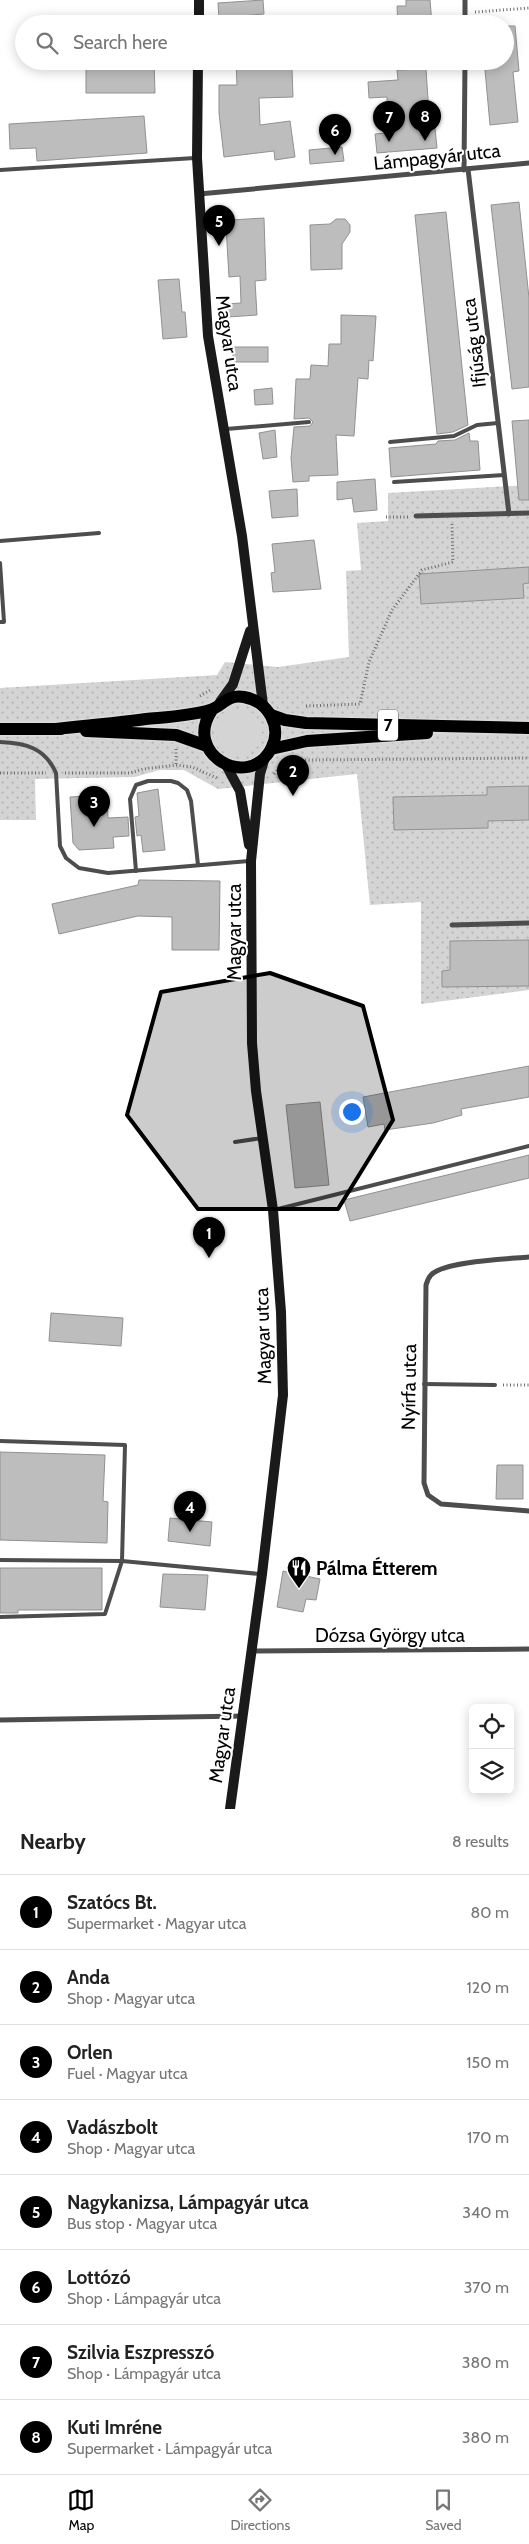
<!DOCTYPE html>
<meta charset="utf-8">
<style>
:root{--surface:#fff;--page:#f2f2f2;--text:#222;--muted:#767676;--line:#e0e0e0;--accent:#000}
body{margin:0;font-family:Cabin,sans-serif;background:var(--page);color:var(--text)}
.controls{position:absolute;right:15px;bottom:15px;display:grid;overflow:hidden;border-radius:8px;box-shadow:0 2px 12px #0003}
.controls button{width:45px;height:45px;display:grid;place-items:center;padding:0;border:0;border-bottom:1px solid var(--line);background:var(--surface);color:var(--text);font:25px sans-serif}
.you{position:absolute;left:351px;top:1111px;width:18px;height:18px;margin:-12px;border:4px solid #fff;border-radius:50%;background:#1a73e8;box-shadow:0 0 0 8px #1a73e833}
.badge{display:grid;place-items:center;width:32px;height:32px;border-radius:50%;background:var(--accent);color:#fff;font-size:16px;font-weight:700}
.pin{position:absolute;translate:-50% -41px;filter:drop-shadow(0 1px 2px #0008)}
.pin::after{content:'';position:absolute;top:26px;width:18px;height:15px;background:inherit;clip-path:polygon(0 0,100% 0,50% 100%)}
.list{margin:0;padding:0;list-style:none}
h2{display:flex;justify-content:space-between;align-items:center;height:65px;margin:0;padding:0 20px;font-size:21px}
h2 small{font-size:16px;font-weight:400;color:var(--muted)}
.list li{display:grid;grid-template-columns:32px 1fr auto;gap:15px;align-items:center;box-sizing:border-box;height:75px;padding:0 20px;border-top:1px solid var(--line)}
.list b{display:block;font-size:19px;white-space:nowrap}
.list p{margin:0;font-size:16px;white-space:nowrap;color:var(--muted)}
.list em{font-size:16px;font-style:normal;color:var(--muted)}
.icon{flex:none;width:28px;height:28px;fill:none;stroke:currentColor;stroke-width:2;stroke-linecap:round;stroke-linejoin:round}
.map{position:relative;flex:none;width:529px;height:1809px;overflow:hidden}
.search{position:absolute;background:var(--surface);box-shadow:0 2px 12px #0003;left:15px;right:15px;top:15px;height:55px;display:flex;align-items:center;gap:12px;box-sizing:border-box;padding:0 18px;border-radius:28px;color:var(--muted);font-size:19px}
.sheet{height:665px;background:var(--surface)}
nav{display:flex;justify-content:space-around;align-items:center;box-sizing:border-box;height:70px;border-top:1px solid var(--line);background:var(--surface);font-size:14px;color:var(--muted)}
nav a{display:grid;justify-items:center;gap:2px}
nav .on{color:var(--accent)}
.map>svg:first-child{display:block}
</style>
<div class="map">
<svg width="529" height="1809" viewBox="0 0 529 1809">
<defs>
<pattern id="grass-dots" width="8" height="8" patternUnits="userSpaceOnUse" patternTransform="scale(1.25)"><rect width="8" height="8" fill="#d4d4d4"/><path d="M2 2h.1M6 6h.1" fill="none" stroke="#b4b4b4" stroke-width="1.8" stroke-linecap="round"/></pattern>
</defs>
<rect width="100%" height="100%" fill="#fff"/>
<polygon fill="url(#grass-dots)" points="529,485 529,990 421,1004 421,902 370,905 357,774 218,789 184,770 159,770 135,777 35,779 36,820 0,820 0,688 217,675 225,662 278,667 349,657 346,571 361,570 357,523 388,521 388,493"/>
<circle fill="#d4d4d4" cx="239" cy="732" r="23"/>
<g fill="#bdbdbd" stroke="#919191">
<polygon points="263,0 264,14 219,18 218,3"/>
<polygon points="406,0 430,0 432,24 398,24 397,6 406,6"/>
<polygon points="505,26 515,26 519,71 513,72 518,122 490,125 485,70 493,69 492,61 505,61"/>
<polygon points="86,61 154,61 155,93 86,93"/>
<polygon points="236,61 266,61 267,69 292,69 293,97 259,98 260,125 290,121 295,157 275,160 274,151 224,157 219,113 219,85 237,85"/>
<polygon points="426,69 430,129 435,128 437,148 377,153 375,134 395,132 393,104 387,104 387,97 369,98 368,82 398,80 397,70"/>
<polygon points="144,116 147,153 37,161 36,148 10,149 9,124"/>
<polygon points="342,147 344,161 310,164 309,150"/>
<polygon points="519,202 529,298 529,387 512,389 491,205"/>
<polygon points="446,212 468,425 453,432 437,434 415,215"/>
<polygon points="264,218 266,280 255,281 257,315 228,317 227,304 241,303 240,276 229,277 226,226 231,220"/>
<polygon points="336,219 345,219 350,225 350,232 342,244 342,269 311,270 310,225 330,224"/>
<polygon points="179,279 182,312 185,312 187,337 163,339 158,280"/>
<polygon points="341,315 376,316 373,361 369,360 368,379 358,378 354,436 336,435 338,475 309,476 309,481 293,482 291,458 294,427 310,426 313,422 309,418 294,419 296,379 310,379 311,365 328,366 329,344 341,344"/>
<rect x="233" y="347" width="35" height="15"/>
<polygon points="272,388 273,404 255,405 254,390"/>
<polygon points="529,420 529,500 519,500 512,421"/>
<polygon points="275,430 277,457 263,459 259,433"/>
<polygon points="469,433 470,441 478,441 480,470 391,477 389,448 436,444 438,441 455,440"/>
<polygon points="375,479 377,510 354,512 352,498 337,500 337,482"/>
<polygon points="297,489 298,516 272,518 269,491"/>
<polygon points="314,540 321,589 273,592 271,573 275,572 272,544"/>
<polygon points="529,567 529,583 523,584 524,598 421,604 419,574"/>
<polygon points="529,786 529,820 488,821 488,828 394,830 393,797 487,795 487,787"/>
<polygon points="158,789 165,850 143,852 141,835 137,836 135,817 139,816 137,793"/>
<polygon points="107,795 108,818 128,817 129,836 113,837 114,848 79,850 73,843 70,797"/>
<polygon points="139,880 220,881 219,950 172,950 172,917 138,916 59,934 52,904 138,885"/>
<polygon points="529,940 529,986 442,987 442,971 450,970 450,941"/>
<polygon points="529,1066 529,1097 461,1109 462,1115 433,1123 385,1130 384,1124 368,1127 363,1097"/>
<polygon points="320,1102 329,1185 295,1188 286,1105"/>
<polygon points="529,1155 529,1178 350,1221 344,1200"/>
<polygon points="51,1313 123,1318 121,1346 49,1341"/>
<polygon points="0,1452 105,1455 103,1501 108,1502 107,1543 0,1540"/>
<polygon points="497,1465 523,1465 523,1499 496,1499"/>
<polygon points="170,1518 212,1522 210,1546 168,1541"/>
<polygon points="0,1568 102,1568 102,1610 18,1610 18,1613 0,1613"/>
<polygon points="283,1571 320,1579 316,1600 306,1599 303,1612 277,1607"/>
<polygon points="163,1574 208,1575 205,1610 160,1607"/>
</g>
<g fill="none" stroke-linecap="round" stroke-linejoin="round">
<defs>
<g id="primary">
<polyline points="271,715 285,720 306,723 529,728"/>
<polyline points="0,729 61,729"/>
<path d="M 55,729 C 85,726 116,723 146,719 C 167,717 190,716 210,710 C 223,706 227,694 244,697 C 268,701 283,727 271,749 C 248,791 182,754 212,710"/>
<polyline points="86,731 176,735 207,746"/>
<polyline points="271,749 307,741 427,733"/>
</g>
</defs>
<use href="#primary" stroke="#dbdbdb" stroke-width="15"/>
<g stroke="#6f6f6f" stroke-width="3" stroke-dasharray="1 2.5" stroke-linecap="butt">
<polyline points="475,12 529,8"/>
<polyline points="386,517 408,517"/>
<polyline points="200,696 212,689"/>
<polyline points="306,706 360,704 369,662 392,610 422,570 453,562 452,524"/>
<polyline points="176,749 176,765"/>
<polyline points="0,773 46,773"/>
<polyline points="65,773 130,773 143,769 176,765 192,767 219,779"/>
<path d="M 274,774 C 283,764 293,761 307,760 L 529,758"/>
<polyline points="503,1385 529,1385"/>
</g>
<g stroke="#4d4d4d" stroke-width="4">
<polyline points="0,170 195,158"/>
<polyline points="226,429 309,422"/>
<polyline points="390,442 454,436 477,425 498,423"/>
<polyline points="394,482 504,475"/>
<polyline points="0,541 99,533"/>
<polyline points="0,563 4,622 0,622"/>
<path d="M 0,742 C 26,743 45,748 56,773 L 60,846 L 66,858 L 79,868 L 108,873 L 249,861"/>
<polyline points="136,871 130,799 136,785 148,781 171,781 178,783 187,790 191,801 198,865"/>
<polyline points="235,1142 262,1138"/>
<polyline points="274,1210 529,1146"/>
<polyline points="424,1384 495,1385"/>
<polyline points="0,1441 125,1445 122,1561 105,1614 0,1617"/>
<polyline points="0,1560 122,1561 260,1574"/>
</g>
<g stroke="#4d4d4d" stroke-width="5">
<polyline points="465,24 465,0"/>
<polyline points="468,169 509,514"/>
<polyline points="464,170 465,61"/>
<polyline points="199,194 529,163"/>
<polyline points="416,516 529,513"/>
<polyline points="452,925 529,923"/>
<path d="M 529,1257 C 509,1259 444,1261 431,1275 C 428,1278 427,1282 426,1285 L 424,1483 L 428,1495 L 441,1504 L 529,1511"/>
<polyline points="252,1651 529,1649"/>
<polyline points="0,1720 243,1716"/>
</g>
<g stroke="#1a1a1a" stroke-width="10">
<polyline points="199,24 199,0"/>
<polyline points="198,61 197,158 208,336 242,536 263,705"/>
<polyline points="220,702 233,684 250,631"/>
<polyline points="226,765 240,791 249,845"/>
<polyline points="230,1809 262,1574 283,1395 281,1312 273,1210 256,1091 252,1043 251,861 260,774 265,757"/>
</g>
<use href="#primary" stroke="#000" stroke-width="12"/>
</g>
<path fill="#000" fill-opacity="0.2" stroke="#000" stroke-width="4" stroke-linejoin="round" d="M 270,973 L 363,1006 L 393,1120 L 338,1209 L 198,1209 L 127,1115 L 161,992 Z"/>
<defs>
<symbol id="restaurant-pin" viewBox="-11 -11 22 30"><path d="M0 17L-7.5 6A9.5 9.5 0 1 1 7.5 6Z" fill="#000" stroke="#fff"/><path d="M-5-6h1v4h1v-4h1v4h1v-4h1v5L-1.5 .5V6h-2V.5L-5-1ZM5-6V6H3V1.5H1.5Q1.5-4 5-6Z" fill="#fff"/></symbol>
</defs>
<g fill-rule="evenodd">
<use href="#restaurant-pin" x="285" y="1554" width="28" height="38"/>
</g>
<g text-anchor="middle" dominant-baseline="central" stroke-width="4" stroke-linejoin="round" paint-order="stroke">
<rect fill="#fff" stroke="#4c4c4c" stroke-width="1" x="378" y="709.5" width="20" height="31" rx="4"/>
<g font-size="18" font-weight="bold" fill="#000">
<text x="388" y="725">7</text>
</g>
<g font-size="19" fill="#000" stroke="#fff">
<text transform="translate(437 157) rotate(-6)">Lámpagyár utca</text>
<text transform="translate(229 343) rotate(82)">Magyar utca</text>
<text transform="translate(474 343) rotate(-97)">Ifjúság utca</text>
<text transform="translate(234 932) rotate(-90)">Magyar utca</text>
<text transform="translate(263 1336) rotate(-92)">Magyar utca</text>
<text transform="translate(409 1387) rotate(-89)">Nyírfa utca</text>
<text x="390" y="1635">Dózsa György utca</text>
<text transform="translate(222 1735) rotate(-82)">Magyar utca</text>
</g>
<g font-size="19" font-weight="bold" fill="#000" stroke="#fff" text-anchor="start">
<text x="316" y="1568">Pálma Étterem</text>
</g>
</g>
</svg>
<div class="controls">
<button><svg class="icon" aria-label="locate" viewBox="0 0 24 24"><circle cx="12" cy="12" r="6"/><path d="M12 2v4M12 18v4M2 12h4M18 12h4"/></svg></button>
<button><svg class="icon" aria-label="layers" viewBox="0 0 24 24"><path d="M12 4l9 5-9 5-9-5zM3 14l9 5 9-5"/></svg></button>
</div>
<div class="you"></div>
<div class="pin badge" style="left:209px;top:1258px">1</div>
<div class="pin badge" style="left:293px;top:796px">2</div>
<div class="pin badge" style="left:94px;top:827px">3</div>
<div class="pin badge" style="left:190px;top:1532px">4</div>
<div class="pin badge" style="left:219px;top:246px">5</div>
<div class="pin badge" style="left:335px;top:155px">6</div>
<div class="pin badge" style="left:389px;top:142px">7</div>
<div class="pin badge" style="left:425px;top:141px">8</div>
<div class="search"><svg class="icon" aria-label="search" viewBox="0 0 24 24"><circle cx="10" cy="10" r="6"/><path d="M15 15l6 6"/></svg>Search here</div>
</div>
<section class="sheet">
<h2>Nearby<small>8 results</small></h2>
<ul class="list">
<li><span class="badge">1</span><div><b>Szatócs Bt.</b><p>Supermarket · Magyar utca</p></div><em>80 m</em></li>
<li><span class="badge">2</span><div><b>Anda</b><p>Shop · Magyar utca</p></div><em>120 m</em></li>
<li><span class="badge">3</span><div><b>Orlen</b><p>Fuel · Magyar utca</p></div><em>150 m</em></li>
<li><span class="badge">4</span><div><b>Vadászbolt</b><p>Shop · Magyar utca</p></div><em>170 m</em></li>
<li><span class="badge">5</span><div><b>Nagykanizsa, Lámpagyár utca</b><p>Bus stop · Magyar utca</p></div><em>340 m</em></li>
<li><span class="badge">6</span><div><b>Lottózó</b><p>Shop · Lámpagyár utca</p></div><em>370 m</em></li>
<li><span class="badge">7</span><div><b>Szilvia Eszpresszó</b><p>Shop · Lámpagyár utca</p></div><em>380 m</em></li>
<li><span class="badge">8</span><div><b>Kuti Imréne</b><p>Supermarket · Lámpagyár utca</p></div><em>380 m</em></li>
</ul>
</section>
<nav>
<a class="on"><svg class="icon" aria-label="map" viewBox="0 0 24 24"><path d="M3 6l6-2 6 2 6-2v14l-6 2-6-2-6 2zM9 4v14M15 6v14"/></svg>Map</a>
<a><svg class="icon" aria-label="directions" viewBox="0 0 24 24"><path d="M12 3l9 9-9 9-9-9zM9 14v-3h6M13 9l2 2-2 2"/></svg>Directions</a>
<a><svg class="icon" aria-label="saved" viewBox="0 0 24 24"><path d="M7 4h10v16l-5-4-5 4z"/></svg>Saved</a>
</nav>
